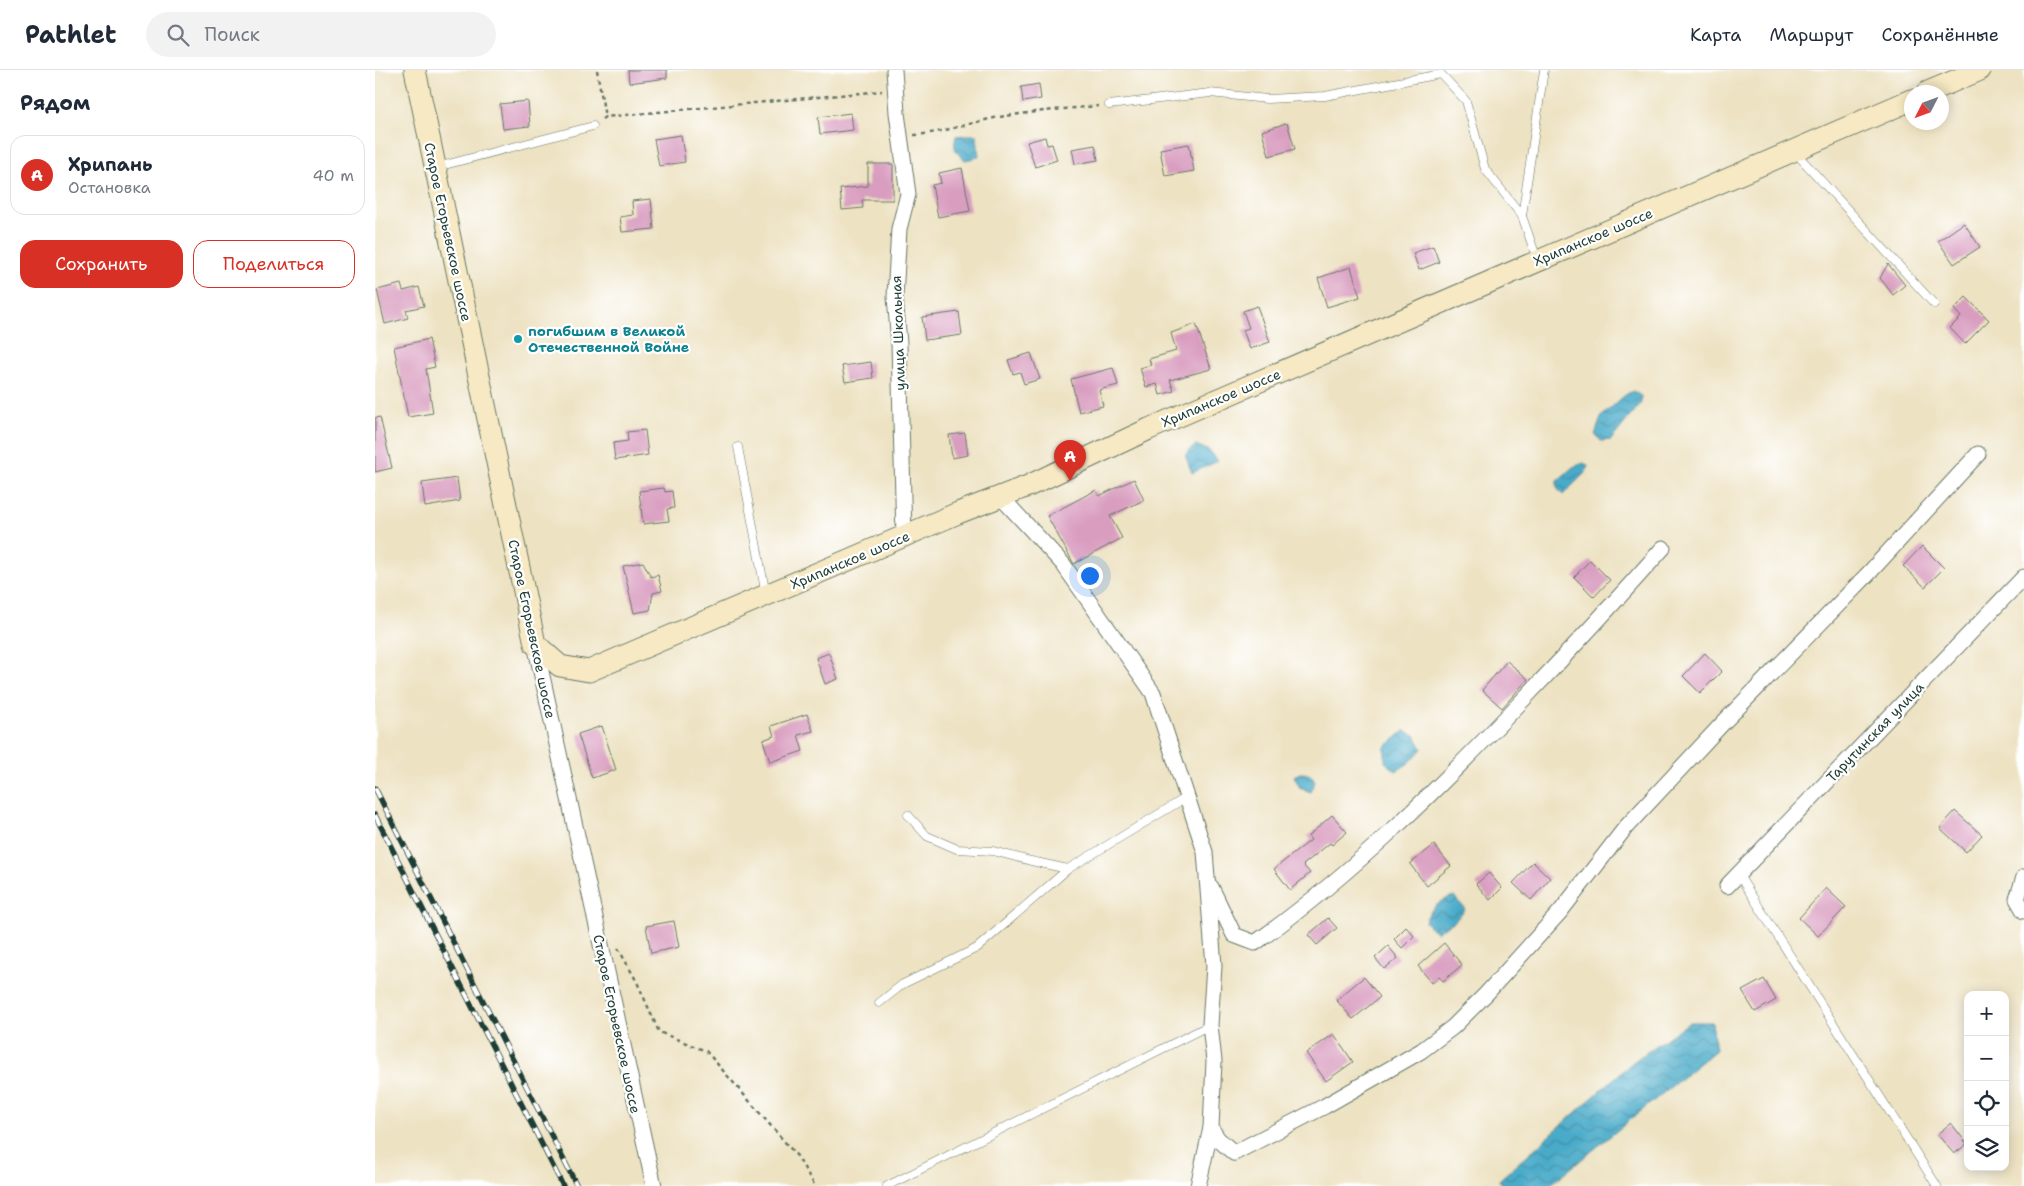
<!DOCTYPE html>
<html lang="ru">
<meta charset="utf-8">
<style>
:root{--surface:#fff;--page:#f2f2f3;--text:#1f2937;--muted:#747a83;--line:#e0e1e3;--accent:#d93025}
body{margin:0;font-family:"Shantell Sans",sans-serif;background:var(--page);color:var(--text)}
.controls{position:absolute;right:15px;bottom:15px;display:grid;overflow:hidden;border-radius:10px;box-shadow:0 2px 12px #0003}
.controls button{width:45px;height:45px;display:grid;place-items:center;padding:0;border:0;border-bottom:1px solid var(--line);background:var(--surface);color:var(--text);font:25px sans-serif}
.compass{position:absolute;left:1529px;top:15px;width:45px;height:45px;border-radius:50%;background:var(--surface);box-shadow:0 2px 12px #0003;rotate:228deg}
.you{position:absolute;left:714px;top:505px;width:18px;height:18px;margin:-12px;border:4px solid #fff;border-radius:50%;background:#1a73e8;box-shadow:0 0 0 8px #1a73e833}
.badge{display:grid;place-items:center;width:32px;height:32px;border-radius:50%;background:var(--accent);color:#fff;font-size:16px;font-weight:700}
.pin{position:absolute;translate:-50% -41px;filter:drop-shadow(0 1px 2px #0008)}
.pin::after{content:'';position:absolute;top:26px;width:18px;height:15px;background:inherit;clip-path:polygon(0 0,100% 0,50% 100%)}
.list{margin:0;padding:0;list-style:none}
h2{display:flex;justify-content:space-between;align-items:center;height:65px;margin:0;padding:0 20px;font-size:21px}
h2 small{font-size:16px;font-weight:400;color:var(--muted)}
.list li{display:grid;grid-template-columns:32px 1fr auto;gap:15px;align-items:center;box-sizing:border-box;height:80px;margin:0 10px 10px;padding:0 10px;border:1px solid var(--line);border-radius:15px}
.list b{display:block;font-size:19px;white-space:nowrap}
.list p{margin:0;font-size:16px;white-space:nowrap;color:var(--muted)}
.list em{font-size:16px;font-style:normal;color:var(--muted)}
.actions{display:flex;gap:10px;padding:15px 20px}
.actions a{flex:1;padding:11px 0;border:1px solid var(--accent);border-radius:15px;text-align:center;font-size:18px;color:var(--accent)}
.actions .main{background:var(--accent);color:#fff}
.icon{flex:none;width:28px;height:28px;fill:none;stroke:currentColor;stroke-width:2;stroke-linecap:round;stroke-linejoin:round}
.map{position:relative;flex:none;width:1649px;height:1116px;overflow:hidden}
header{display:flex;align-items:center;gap:30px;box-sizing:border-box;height:70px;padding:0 25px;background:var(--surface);border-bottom:1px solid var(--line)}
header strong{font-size:24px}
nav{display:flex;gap:28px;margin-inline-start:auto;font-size:18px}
.search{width:350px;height:45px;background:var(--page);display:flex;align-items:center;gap:12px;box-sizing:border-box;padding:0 18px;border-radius:28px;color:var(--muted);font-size:19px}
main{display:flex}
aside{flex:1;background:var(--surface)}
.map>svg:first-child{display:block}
</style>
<header>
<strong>Pathlet</strong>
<div class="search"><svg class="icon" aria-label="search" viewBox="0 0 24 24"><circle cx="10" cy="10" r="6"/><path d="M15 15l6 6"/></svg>Поиск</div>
<nav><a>Карта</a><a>Маршрут</a><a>Сохранённые</a></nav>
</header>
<main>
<aside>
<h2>Рядом<small></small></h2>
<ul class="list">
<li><span class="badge">A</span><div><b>Хрипань</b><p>Остановка</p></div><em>40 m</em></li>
</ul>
<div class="actions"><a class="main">Сохранить</a><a>Поделиться</a></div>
</aside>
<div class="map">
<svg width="1649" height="1116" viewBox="0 0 1649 1116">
<defs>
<pattern id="water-waves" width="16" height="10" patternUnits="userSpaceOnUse" patternTransform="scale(1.25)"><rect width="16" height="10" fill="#4aabc9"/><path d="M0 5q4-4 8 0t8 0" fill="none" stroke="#3d8ca4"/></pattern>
</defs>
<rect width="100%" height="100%" fill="#fff"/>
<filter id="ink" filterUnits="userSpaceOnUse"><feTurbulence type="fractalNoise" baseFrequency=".02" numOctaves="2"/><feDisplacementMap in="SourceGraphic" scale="10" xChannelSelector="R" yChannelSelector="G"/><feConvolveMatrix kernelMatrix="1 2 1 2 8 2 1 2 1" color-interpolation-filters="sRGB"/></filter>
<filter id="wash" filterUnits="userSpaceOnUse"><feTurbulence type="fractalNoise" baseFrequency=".0096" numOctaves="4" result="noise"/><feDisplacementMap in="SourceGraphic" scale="20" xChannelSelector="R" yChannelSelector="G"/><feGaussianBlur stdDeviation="1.12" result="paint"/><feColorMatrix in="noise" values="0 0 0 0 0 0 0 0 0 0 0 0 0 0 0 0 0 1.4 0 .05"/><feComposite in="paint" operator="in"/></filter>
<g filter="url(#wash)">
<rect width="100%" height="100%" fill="#ede2c2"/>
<g fill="url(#water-waves)" stroke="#34747e">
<path d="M 590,65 L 602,65 L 604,87 L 590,90 C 580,82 578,78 581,66 Z"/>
<polygon points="1258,321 1266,326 1266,333 1236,370 1226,371 1220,365 1226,347 1250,325"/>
<polygon points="821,375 835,381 843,391 817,403 810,385"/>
<polygon points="1209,393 1213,396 1210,403 1188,425 1182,418 1182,411 1198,397"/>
<polygon points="1029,661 1040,665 1047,679 1034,693 1021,701 1010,692 1010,677"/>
<path d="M 925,703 C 933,703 937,704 940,712 L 936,722 L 925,718 L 919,706 Z"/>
<path d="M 1079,826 L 1090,839 L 1080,851 L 1061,862 L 1050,852 C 1054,839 1066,830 1079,826 Z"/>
<polygon points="1315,952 1337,952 1341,980 1174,1116 1127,1116 1124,1110 1259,991"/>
</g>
<g id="blocks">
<g fill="#d99dc0">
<polygon points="253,0 292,0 292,8 254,13"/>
<polygon points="664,14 666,29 648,32 646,17"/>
<polygon points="153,31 155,56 128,59 125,34"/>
<polygon points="476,43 478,60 445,64 443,47"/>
<polygon points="912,53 920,79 894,86 887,61"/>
<polygon points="306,65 310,92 284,96 279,69"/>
<polygon points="670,67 672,75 677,74 682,90 660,97 652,72"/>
<polygon points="814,74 819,101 790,106 785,79"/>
<polygon points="720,75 723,90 700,94 697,79"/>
<polygon points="493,94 518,94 518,130 487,130 488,138 467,140 465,119 493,116"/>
<polygon points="587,98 595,141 563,147 557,115 566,113 564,103"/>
<polygon points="276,129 279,159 247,162 245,147 258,145 257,131"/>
<polygon points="1589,153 1605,177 1579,194 1563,171"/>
<polygon points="1058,176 1064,192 1044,200 1038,183"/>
<polygon points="1513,194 1530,215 1518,225 1505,208"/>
<polygon points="976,197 985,227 952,237 943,208"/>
<polygon points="26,214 28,221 44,217 49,236 31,240 33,248 10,254 2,220"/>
<polygon points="1591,227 1614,250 1590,274 1575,258 1586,247 1579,239"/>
<polygon points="882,236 895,272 875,279 868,260 874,258 868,241"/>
<polygon points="584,242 587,265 550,270 547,247"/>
<polygon points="821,254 836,299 795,310 799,321 785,325 782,314 771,317 765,298 776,295 774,289 801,281 796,263"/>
<polygon points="54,269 60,297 51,299 58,343 33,347 19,277"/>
<polygon points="656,283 665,309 649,314 645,302 638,304 633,290"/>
<polygon points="496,292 498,308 470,312 467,296"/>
<polygon points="738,298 743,315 724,320 728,336 704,342 696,309"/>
<polygon points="5,347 17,398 0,402 0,348"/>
<polygon points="270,360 273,385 240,390 238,373 253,371 252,362"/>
<polygon points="590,363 593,385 577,388 574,365"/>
<polygon points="82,408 85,431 50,437 47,413"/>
<polygon points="759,409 769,430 735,446 747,468 699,494 672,446 721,420 724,426"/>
<polygon points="289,418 290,422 297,421 299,438 292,439 294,451 268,454 264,421"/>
<polygon points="1547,476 1569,498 1550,517 1528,496"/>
<polygon points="1215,490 1235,510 1219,527 1199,507"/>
<polygon points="268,492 276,507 283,505 287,521 278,523 275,540 259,543 248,496"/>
<polygon points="454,583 463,609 450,614 441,588"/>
<polygon points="1330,583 1347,601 1325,623 1308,606"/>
<polygon points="1132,591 1153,609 1127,638 1107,620"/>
<polygon points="432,644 438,661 423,665 428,681 395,692 388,670 399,666 396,656"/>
<polygon points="227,656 241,700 217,708 203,664"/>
<polygon points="1580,741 1607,765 1591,782 1565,758"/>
<polygon points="957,745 972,762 957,775 955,773 928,795 935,803 915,820 899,799 936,770 933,766"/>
<polygon points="1059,775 1076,796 1052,816 1035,794"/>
<polygon points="1158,792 1175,808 1156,830 1138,813"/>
<polygon points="1114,803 1127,818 1115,830 1101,814"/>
<polygon points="1451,818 1471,837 1443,866 1424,848"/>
<polygon points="953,848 962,858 942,875 933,865"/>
<polygon points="299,851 304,877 276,883 271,856"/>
<polygon points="1031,857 1039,866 1027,878 1019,869"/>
<polygon points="1069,873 1087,895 1068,911 1064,907 1057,913 1043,896"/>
<polygon points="1013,876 1023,888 1009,899 1000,888"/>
<polygon points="989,907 1005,927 978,949 961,930"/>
<polygon points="1389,909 1401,930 1380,942 1367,921"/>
<polygon points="959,964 978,992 951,1011 931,983"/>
<polygon points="1576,1053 1592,1074 1579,1084 1562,1064"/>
</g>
</g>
</g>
<g filter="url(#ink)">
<use href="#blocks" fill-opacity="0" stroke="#677766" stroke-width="1"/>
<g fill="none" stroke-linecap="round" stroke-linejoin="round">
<defs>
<g id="service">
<polyline points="734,35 835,23 892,29 950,26 1066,4 1091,31 1110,99 1147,146 1162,189"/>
<polyline points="1420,82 1559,234"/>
<polyline points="62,97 218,56"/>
<polyline points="1147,146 1169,0"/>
<polyline points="363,377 391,525"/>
<polyline points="533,745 552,766 582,779 618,781 656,791 693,799"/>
<polyline points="1363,804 1562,1116"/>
<polyline points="504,933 528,914 602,878 693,799 812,727"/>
<polyline points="512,1116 835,955"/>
</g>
<g id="minor">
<polyline points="519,0 522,43 533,124 524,159 520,227 524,273 529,467"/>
<polyline points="625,426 688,494 778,623 830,782 839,896 835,955 839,991 836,1058 823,1116"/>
<polyline points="160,574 279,1116"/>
<polyline points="1649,807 1642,829 1649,841"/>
<polyline points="1352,816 1649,507"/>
<path d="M 836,817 L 859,865 L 880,873 C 977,804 1062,720 1144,634 C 1193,583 1241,531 1288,478"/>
<polyline points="836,1058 843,1069 859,1083 950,1036 1046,981 1078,957 1111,924 1185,842 1251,757 1347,654 1494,503 1603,384"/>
</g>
<g id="secondary">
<polyline points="40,0 160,574 185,596 214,601 583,443 653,416 774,359 1536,30"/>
<polyline points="1553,22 1605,0"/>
</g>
</defs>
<use href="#service" stroke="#677766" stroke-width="9"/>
<use href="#minor" stroke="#677766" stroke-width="17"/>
<use href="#secondary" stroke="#677766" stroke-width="23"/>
<g stroke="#677766" stroke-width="2.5" stroke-dasharray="4 4" stroke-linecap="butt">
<polyline points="222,0 230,47"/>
<polyline points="227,49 230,47 507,21"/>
<path d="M 539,65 C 566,63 591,54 619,48 C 653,42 688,39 723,36"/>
<polyline points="243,878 262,912 284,962 331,981 422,1086 440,1116"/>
</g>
<use href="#service" stroke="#fff" stroke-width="8"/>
<use href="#minor" stroke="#fff" stroke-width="15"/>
<use href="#secondary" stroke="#f6e9c3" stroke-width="21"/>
<defs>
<g id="rail">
<polyline points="0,718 202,1116"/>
<polyline points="0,745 188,1116"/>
</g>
</defs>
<use href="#rail" stroke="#1f3d34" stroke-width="5.5"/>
<use href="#rail" stroke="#fff" stroke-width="4" stroke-dasharray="11" stroke-linecap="butt"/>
</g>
</g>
<circle fill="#0f9aa8" stroke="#fff" stroke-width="2" cx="143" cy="269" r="5"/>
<g text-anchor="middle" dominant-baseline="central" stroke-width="4.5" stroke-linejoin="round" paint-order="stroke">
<g font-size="14" fill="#1f3d34" stroke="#fff">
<text transform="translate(73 162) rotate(78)">Старое Егорьевское шоссе</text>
<text transform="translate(1218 167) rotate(-23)">Хрипанское шоссе</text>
<text transform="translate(523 263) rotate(-92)">улица Школьная</text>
<text transform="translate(846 328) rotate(-23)">Хрипанское шоссе</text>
<text transform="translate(475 490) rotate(-23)">Хрипанское шоссе</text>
<text transform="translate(157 559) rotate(78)">Старое Егорьевское шоссе</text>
<text transform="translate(1500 662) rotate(-46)">Тарутинская улица</text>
<text transform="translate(242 954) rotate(78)">Старое Егорьевское шоссе</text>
</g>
<g font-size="14" font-weight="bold" fill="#0d838f" stroke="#fff" text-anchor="start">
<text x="153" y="261">погибшим в Великой<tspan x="153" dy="16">Отечественной Войне</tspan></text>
</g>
</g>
</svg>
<div class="controls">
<button>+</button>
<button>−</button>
<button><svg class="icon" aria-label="locate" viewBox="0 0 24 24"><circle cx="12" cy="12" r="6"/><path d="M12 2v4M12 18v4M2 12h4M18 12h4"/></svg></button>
<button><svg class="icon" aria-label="layers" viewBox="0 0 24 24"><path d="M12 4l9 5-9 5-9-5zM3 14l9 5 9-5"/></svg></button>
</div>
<svg class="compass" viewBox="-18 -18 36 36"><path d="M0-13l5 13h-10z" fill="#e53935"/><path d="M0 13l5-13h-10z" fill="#747a83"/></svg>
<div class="you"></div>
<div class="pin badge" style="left:695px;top:411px">A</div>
</div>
</main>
